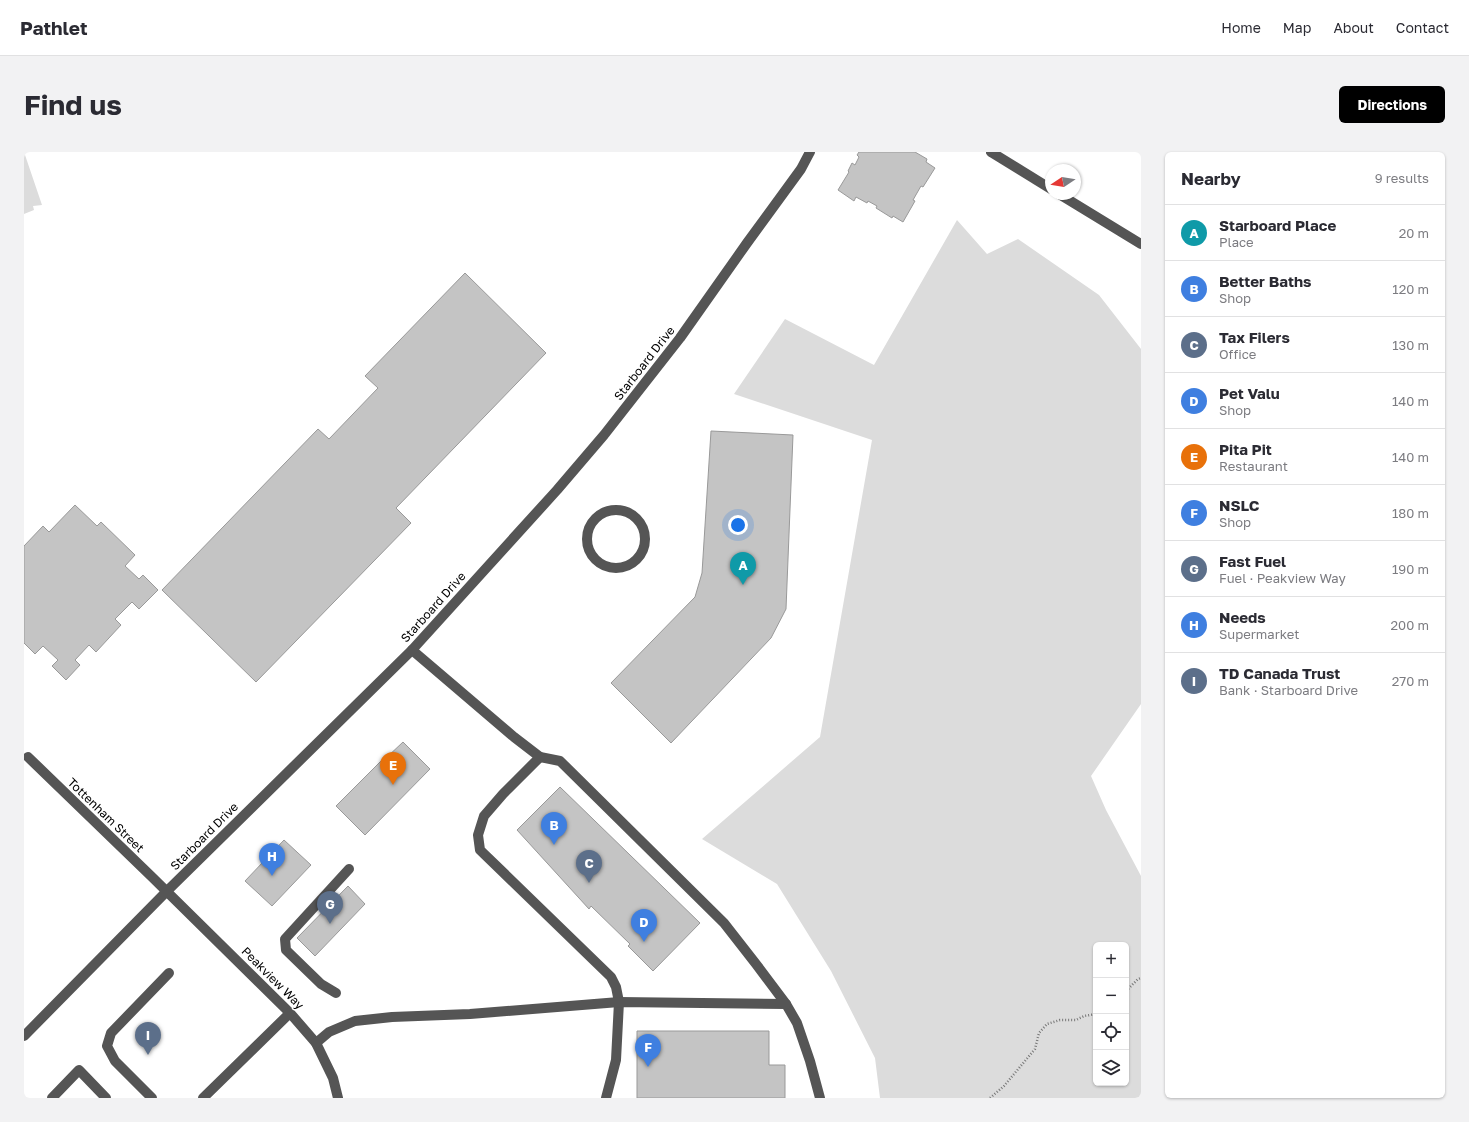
<!DOCTYPE html>
<meta charset="utf-8">
<style>
:root{--surface:#fff;--page:#f2f2f3;--text:#2b2b33;--muted:#7c7c81;--line:#e1e1e2;--accent:#000}
body{margin:0;font-family:"Golos Text",sans-serif;background:var(--page);color:var(--text)}
.controls{position:absolute;right:12px;bottom:12px;display:grid;overflow:hidden;border-radius:6px;box-shadow:0 1px 3px #0004}
.controls button{width:36px;height:36px;display:grid;place-items:center;padding:0;border:0;border-bottom:1px solid var(--line);background:var(--surface);color:var(--text);font:20px sans-serif}
.compass{position:absolute;left:1021px;top:12px;width:36px;height:36px;border-radius:50%;background:var(--surface);box-shadow:0 1px 3px #0004;rotate:258deg}
.you{position:absolute;left:714px;top:373px;width:14px;height:14px;margin:-10px;border:3px solid #fff;border-radius:50%;background:#1a73e8;box-shadow:0 0 0 6px #1a73e833}
.badge{display:grid;place-items:center;width:26px;height:26px;border-radius:50%;background:var(--accent);color:#fff;font-size:13px;font-weight:700}
.pin{position:absolute;translate:-50% -33px;filter:drop-shadow(0 1px 2px #0008)}
.pin::after{content:'';position:absolute;top:21px;width:14px;height:12px;background:inherit;clip-path:polygon(0 0,100% 0,50% 100%)}
.list{margin:0;padding:0;list-style:none}
h2{display:flex;justify-content:space-between;align-items:center;height:52px;margin:0;padding:0 16px;font-size:17px}
h2 small{font-size:13px;font-weight:400;color:var(--muted)}
.list li{display:grid;grid-template-columns:26px 1fr auto;gap:12px;align-items:center;box-sizing:border-box;height:56px;padding:0 16px;border-top:1px solid var(--line)}
.list b{display:block;font-size:15px;white-space:nowrap}
.list p{margin:0;font-size:13px;white-space:nowrap;color:var(--muted)}
.list em{font-size:13px;font-style:normal;color:var(--muted)}
.icon{flex:none;width:22px;height:22px;fill:none;stroke:currentColor;stroke-width:2;stroke-linecap:round;stroke-linejoin:round}
.map{position:relative;flex:none;width:1117px;height:946px;overflow:hidden;border-radius:6px}
header{display:flex;align-items:center;gap:24px;box-sizing:border-box;height:56px;padding:0 20px;background:var(--surface);border-bottom:1px solid var(--line)}
header strong{font-size:19px}
nav{display:flex;gap:22px;margin-inline-start:auto;font-size:14px}
.intro{display:flex;align-items:center;justify-content:space-between;box-sizing:border-box;height:96px;padding:0 24px}
h1{margin:0;font-size:28px}
.button{padding:10px 18px;border-radius:6px;background:var(--accent);color:#fff;font-size:14px;font-weight:700}
main{display:flex;gap:24px;padding:0 24px}
aside{flex:1;background:var(--surface);border-radius:6px;box-shadow:0 1px 3px #0004}
.map>svg:first-child{display:block}
</style>
<header>
<strong>Pathlet</strong>
<nav><a>Home</a><a>Map</a><a>About</a><a>Contact</a></nav>
</header>
<div class="intro"><h1>Find us</h1><a class="button">Directions</a></div>
<main>
<div class="map">
<svg width="1117" height="946" viewBox="0 0 1117 946">
<rect width="100%" height="100%" fill="#fff"/>
<g fill="#dcdcdc" fill-rule="evenodd">
<polygon points="0,0 18,53 9,54 10,58 0,62"/>
<path d="M 933,68 L 963,102 L 994,87 L 1075,143 L 1117,197 L 1117,552 L 1067,624 L 1082,658 L 1117,724 L 1117,946 L 856,946 L 851,906 L 807,819 L 753,732 L 678,687 L 796,585 L 848,288 L 710,242 L 761,167 L 850,213 ZM 1072,793 L 1102,793 L 1102,931 L 1072,931 Z"/>
</g>
<g fill="#c4c4c4" stroke="#999">
<polygon points="835,0 891,0 903,7 902,10 911,16 899,35 897,34 889,48 891,49 879,70 869,64 868,66 852,56 853,54 844,49 843,51 832,45 830,49 814,38 825,20 824,19 828,11 831,13 835,5 833,3"/>
<polygon points="441,121 522,201 372,356 387,371 232,530 138,438 294,277 305,287 354,236 341,224"/>
<polygon points="687,279 769,283 762,457 747,486 647,591 587,531 671,445 678,421"/>
<polygon points="51,353 73,374 77,370 111,403 101,414 115,427 119,423 134,438 115,457 108,450 91,467 97,473 72,500 65,493 51,508 56,513 42,528 28,514 34,508 19,494 11,502 0,491 0,394 19,374 25,380"/>
<polygon points="379,590 406,617 341,683 312,654 360,606 361,607"/>
<polygon points="536,635 676,771 629,819 604,794 606,792 567,754 565,757 493,678"/>
<polygon points="260,688 287,713 248,754 221,729"/>
<polygon points="324,734 341,752 291,804 273,786"/>
<polygon points="613,879 745,879 745,913 761,913 761,946 613,946"/>
</g>
<g fill="none" stroke-linecap="round" stroke-linejoin="round">
<g stroke="#777" stroke-width="2.5" stroke-dasharray="1 2" stroke-linecap="butt">
<polyline points="1102,839 1114,827 1117,826"/>
<polyline points="966,946 980,934 1011,897 1015,881 1023,872 1036,868 1052,868 1060,864 1072,862"/>
</g>
<g stroke="#555" stroke-width="10">
<polyline points="967,0 1027,37"/>
<polyline points="1035,42 1117,92"/>
<circle cx="592" cy="387" r="29"/>
<polyline points="388,498 490,585 516,605 536,609 700,771 732,812 762,852 773,871 786,909 796,946"/>
<polyline points="4,605 127,724 266,861 292,891 309,926 314,946"/>
<polyline points="516,605 479,642 460,664 454,683 456,698 587,825 592,835 595,850 592,908 582,946"/>
<polyline points="312,841 297,832 262,798 261,787 325,717"/>
<polyline points="0,884 143,739 388,498 533,338 580,283 656,186 723,91 777,17 786,0"/>
<polyline points="292,891 305,880 331,869 368,865 446,862 595,850 762,852"/>
<polyline points="28,946 55,918 82,946"/>
<polyline points="128,946 91,909 83,894 87,881 145,821"/>
<polyline points="179,946 266,861"/>
</g>
</g>
<g text-anchor="middle" dominant-baseline="central" stroke-width="3" stroke-linejoin="round" paint-order="stroke">
<g font-size="12" fill="#000" stroke="#fff">
<text transform="translate(620 211) rotate(-52)">Starboard Drive</text>
<text transform="translate(409 455) rotate(-48)">Starboard Drive</text>
<text transform="translate(82 663) rotate(44)">Tottenham Street</text>
<text transform="translate(180 684) rotate(-45)">Starboard Drive</text>
<text transform="translate(249 826) rotate(45)">Peakview Way</text>
</g>
</g>
</svg>
<div class="controls">
<button>+</button>
<button>−</button>
<button><svg class="icon" aria-label="locate" viewBox="0 0 24 24"><circle cx="12" cy="12" r="6"/><path d="M12 2v4M12 18v4M2 12h4M18 12h4"/></svg></button>
<button><svg class="icon" aria-label="layers" viewBox="0 0 24 24"><path d="M12 4l9 5-9 5-9-5zM3 14l9 5 9-5"/></svg></button>
</div>
<svg class="compass" viewBox="-18 -18 36 36"><path d="M0-13l5 13h-10z" fill="#e53935"/><path d="M0 13l5-13h-10z" fill="#7c7c81"/></svg>
<div class="you"></div>
<div class="pin badge" style="left:719px;top:433px;background:#0f9aa8">A</div>
<div class="pin badge" style="left:530px;top:693px;background:#3f7fe0">B</div>
<div class="pin badge" style="left:565px;top:731px;background:#5c6f8a">C</div>
<div class="pin badge" style="left:620px;top:790px;background:#3f7fe0">D</div>
<div class="pin badge" style="left:369px;top:633px;background:#e8710a">E</div>
<div class="pin badge" style="left:624px;top:915px;background:#3f7fe0">F</div>
<div class="pin badge" style="left:306px;top:772px;background:#5c6f8a">G</div>
<div class="pin badge" style="left:248px;top:724px;background:#3f7fe0">H</div>
<div class="pin badge" style="left:124px;top:903px;background:#5c6f8a">I</div>
</div>
<aside>
<h2>Nearby<small>9 results</small></h2>
<ul class="list">
<li><span class="badge" style="background:#0f9aa8">A</span><div><b>Starboard Place</b><p>Place</p></div><em>20 m</em></li>
<li><span class="badge" style="background:#3f7fe0">B</span><div><b>Better Baths</b><p>Shop</p></div><em>120 m</em></li>
<li><span class="badge" style="background:#5c6f8a">C</span><div><b>Tax Filers</b><p>Office</p></div><em>130 m</em></li>
<li><span class="badge" style="background:#3f7fe0">D</span><div><b>Pet Valu</b><p>Shop</p></div><em>140 m</em></li>
<li><span class="badge" style="background:#e8710a">E</span><div><b>Pita Pit</b><p>Restaurant</p></div><em>140 m</em></li>
<li><span class="badge" style="background:#3f7fe0">F</span><div><b>NSLC</b><p>Shop</p></div><em>180 m</em></li>
<li><span class="badge" style="background:#5c6f8a">G</span><div><b>Fast Fuel</b><p>Fuel · Peakview Way</p></div><em>190 m</em></li>
<li><span class="badge" style="background:#3f7fe0">H</span><div><b>Needs</b><p>Supermarket</p></div><em>200 m</em></li>
<li><span class="badge" style="background:#5c6f8a">I</span><div><b>TD Canada Trust</b><p>Bank · Starboard Drive</p></div><em>270 m</em></li>
</ul>
</aside>
</main>
